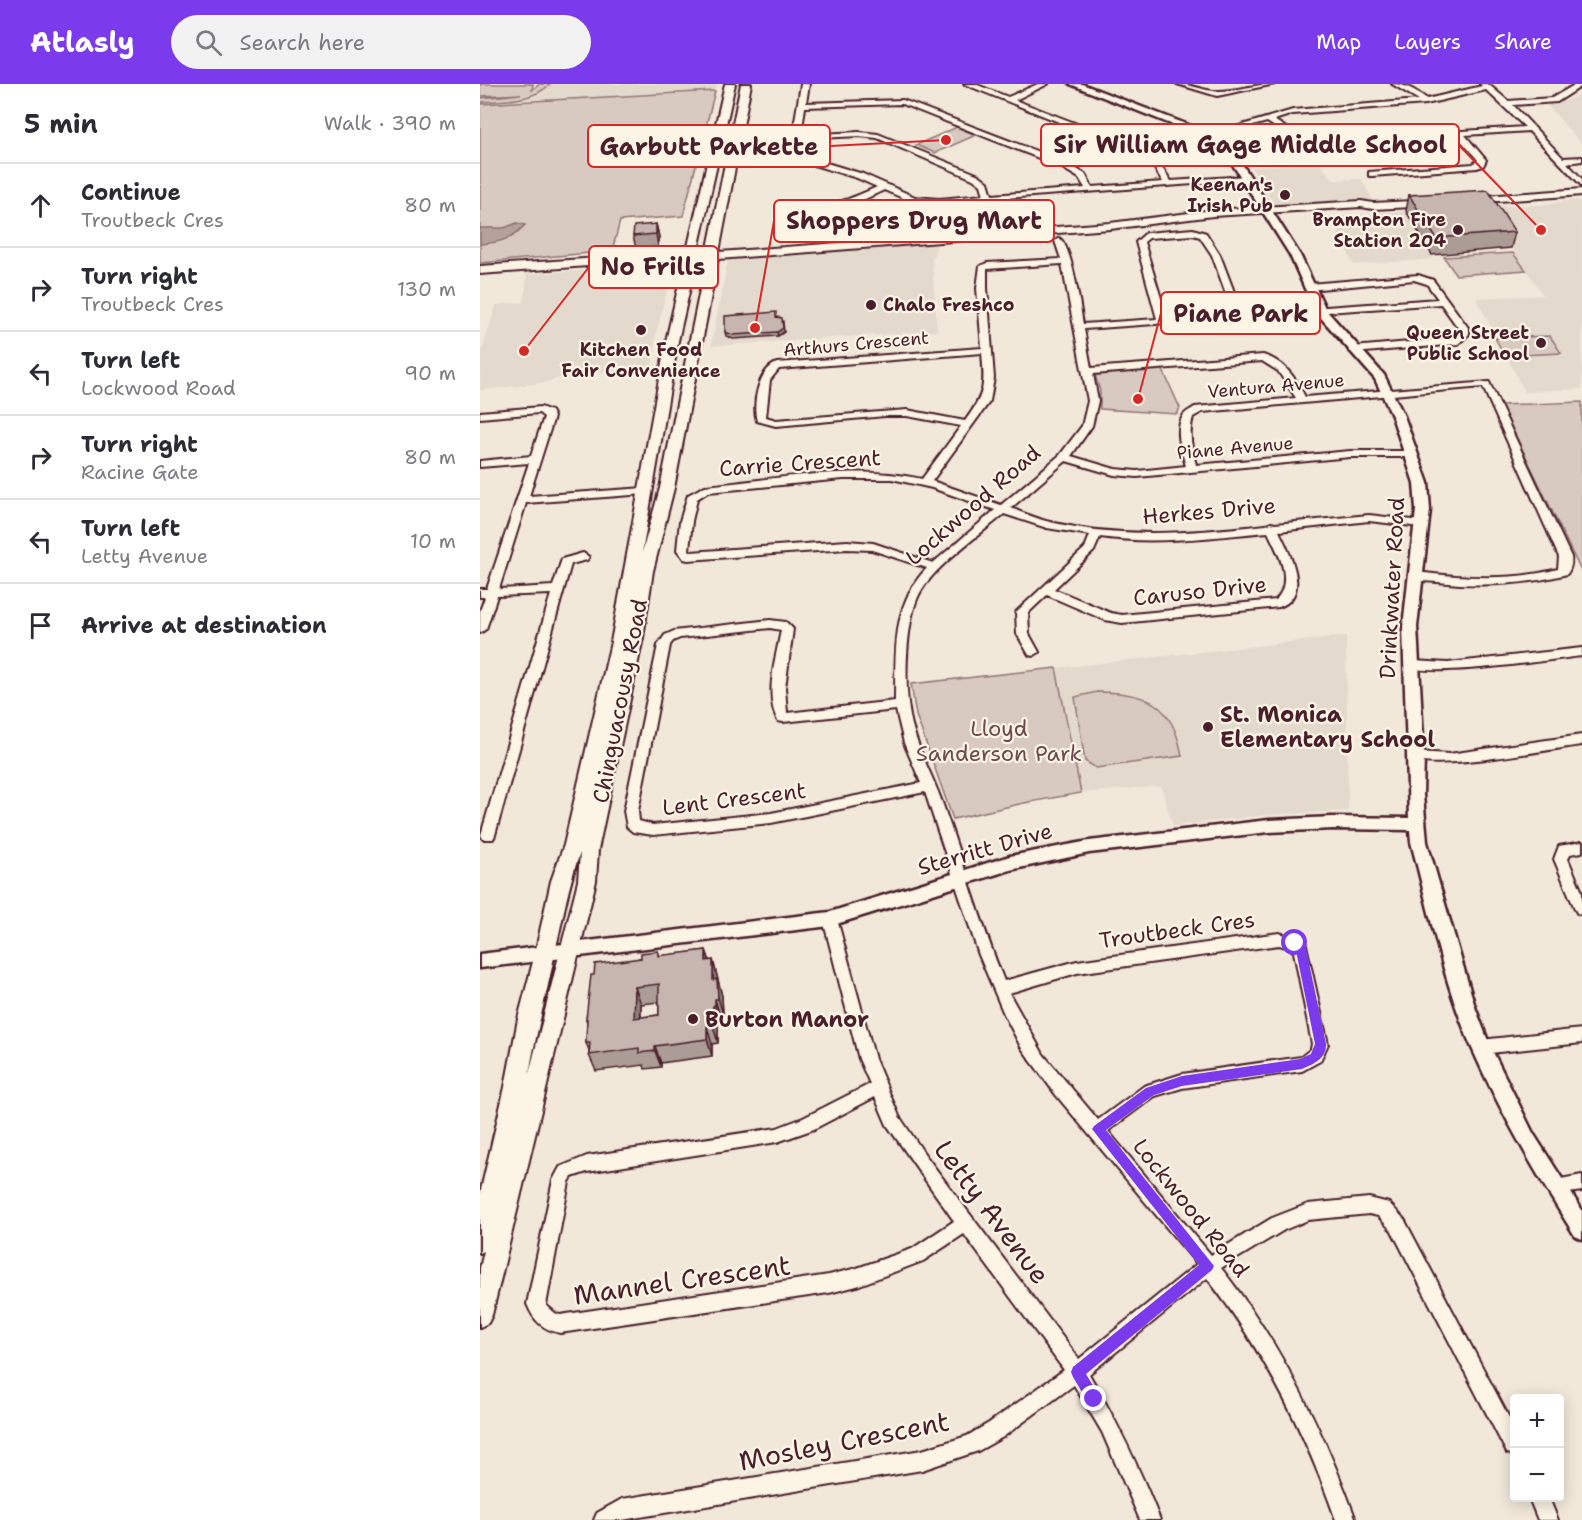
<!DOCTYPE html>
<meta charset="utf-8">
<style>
:root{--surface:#fff;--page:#f2f2f3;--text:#2b2b33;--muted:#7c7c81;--line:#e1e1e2;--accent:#7c3aed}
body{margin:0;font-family:"Shantell Sans",sans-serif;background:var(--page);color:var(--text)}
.controls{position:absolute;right:18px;bottom:18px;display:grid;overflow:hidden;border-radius:6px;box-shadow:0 3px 15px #0003}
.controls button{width:54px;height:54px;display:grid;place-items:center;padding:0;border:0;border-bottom:2px solid var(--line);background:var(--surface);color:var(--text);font:30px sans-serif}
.stop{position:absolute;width:18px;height:18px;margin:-14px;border:4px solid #7c3aed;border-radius:50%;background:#fff}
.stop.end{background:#7c3aed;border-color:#fff;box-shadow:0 2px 6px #0008}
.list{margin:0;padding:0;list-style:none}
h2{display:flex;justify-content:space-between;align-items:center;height:78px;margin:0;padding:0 24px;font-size:26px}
h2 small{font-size:20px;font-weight:400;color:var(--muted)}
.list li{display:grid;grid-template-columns:39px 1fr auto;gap:18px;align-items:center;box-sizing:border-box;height:84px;padding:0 24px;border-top:2px solid var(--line)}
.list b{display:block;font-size:22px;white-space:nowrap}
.list p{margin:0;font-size:20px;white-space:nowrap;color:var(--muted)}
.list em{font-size:20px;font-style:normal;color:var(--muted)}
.icon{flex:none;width:33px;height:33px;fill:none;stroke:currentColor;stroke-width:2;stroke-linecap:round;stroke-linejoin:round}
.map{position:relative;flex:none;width:1102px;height:1436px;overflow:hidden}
header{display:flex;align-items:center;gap:36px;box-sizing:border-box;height:84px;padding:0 30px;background:var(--accent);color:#fff}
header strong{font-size:28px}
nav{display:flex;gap:33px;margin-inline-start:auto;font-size:21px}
.search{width:420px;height:54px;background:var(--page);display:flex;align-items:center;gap:15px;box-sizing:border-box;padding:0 21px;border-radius:33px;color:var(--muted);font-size:22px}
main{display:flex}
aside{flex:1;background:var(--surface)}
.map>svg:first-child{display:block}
</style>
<header>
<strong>Atlasly</strong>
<div class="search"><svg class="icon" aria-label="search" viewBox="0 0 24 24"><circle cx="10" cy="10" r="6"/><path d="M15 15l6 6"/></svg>Search here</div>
<nav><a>Map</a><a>Layers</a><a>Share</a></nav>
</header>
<main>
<aside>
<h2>5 min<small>Walk · 390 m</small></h2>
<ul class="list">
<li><svg class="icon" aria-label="ahead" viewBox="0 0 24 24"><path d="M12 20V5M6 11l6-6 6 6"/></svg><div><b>Continue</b><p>Troutbeck Cres</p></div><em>80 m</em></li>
<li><svg class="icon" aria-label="right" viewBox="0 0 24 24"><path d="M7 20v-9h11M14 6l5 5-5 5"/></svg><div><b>Turn right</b><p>Troutbeck Cres</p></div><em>130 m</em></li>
<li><svg class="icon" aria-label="left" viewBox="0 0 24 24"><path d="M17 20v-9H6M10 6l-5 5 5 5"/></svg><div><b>Turn left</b><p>Lockwood Road</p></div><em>90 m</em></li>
<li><svg class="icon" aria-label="right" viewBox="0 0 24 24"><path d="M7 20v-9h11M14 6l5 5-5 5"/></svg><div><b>Turn right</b><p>Racine Gate</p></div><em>80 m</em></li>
<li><svg class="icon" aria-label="left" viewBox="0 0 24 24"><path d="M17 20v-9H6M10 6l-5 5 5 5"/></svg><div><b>Turn left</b><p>Letty Avenue</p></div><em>10 m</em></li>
<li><svg class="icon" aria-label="arrive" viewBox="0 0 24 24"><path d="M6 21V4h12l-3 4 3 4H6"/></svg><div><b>Arrive at destination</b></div></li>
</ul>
</aside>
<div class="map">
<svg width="1102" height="1436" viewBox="0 0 1102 1436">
<rect width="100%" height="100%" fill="#f1e8da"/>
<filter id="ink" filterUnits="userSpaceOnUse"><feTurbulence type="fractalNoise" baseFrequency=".0167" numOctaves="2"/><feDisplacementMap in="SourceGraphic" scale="12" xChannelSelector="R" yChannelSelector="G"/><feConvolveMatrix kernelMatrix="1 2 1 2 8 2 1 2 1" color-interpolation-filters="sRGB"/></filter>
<g filter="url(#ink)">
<g fill="#e4d9cd">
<polygon points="0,0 237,0 235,7 0,20"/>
<polygon points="1102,9 1102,58 1100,58 1067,21 1088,16"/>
<polygon points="837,77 854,96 881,95 893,116 794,120 771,83"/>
<polygon points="1087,117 1102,117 1102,305 1045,308 996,214 1063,211 1004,122 1060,121"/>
<polygon points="926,127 954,175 874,181 851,134"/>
<polygon points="457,160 452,176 457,247 231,262 248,176"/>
<polygon points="180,182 191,184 192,187 176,250 172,285 92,290 63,299 0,306 0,273 16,221 44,218 47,190"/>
<polygon points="866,552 868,727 785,731 693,742 681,702 601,709 576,584"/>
</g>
<g fill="#d8cac0" stroke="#917476" stroke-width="1.5">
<path d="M 0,0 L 53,0 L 52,6 L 60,0 L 70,0 C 53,18 22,16 0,18 L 0,14 L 41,10 L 0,12 Z"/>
<polygon points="235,7 203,132 140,137 132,167 0,179 0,20"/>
<polygon points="477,43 496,51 455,69 436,61"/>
<polygon points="1033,169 1046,186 976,191 964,173"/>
<polygon points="1070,252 1081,269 1025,272 1015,254"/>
<polygon points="682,284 700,324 697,330 620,325 620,307 615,291"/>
<polygon points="1102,318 1102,489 1021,321"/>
<polygon points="576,584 601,709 544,719 473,735 436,631 431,600"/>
<path d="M 617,608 C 668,608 693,620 702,672 L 616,684 L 605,677 L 595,613 Z"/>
</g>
<path fill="#b6a19c" stroke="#8b6d6f" stroke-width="1.5" d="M 37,139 L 45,141 C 32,155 20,159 0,160 L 0,144 L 24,144 Z"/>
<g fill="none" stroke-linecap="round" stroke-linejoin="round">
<defs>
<g id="minor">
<path d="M 321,0 L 329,0 L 326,19 L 423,16 L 585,78 L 605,90 L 612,103 L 683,98 L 673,82 L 654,68 L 484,0 L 495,0 L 528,13 L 558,0 L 568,0 L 535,16 L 660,64 L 678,78 L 691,97 L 767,92 L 771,94 L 767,96 L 459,119 L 430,117 L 404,106 C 379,118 339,139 312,122 L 316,119 C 347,126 370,115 397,103 L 377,94 L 324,78 L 315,71 L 311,61 ZM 422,20 L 579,82 L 599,94 L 605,104 L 512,111 L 508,98 L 499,91 L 398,50 L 379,48 L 321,51 L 325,23 ZM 379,52 L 397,54 L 493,95 L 501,101 L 504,111 L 459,115 L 435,113 L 383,90 L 330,74 L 322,68 L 320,55 Z"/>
<path d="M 697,0 C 712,0 725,8 739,7 C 758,7 775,0 795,0 L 737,12 Z"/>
<path d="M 912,0 C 927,0 936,7 947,15 L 1002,2 L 1000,0 L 1008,0 L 1028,17 L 1072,14 L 1096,0 L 1102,0 L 1102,2 L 1077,18 L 1033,21 L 1083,74 L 1102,73 L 1102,77 L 1087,79 L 1102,95 L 1102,102 L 1049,47 L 985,51 L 1006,76 L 1003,82 L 997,84 L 892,92 L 889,92 L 889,88 L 993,80 L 998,76 L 977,52 L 824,61 L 787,38 L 729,54 L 725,52 L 813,26 L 939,16 ZM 1006,6 L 1045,43 L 826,57 L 794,36 L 813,30 L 946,20 Z"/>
<path d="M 713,145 L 726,149 L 740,171 L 762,229 L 958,215 L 947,200 L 934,196 L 829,206 L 824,203 L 829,200 L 938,191 L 953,196 L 989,245 L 989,250 L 978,260 L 873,269 L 868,266 L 873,263 L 975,254 L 979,250 L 979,245 L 961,220 L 604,245 L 611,284 L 783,271 C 804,277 816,294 825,313 L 1009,298 L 1091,473 C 1092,480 1091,484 1087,490 C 1044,501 1001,503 957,498 C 948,497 936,498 930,492 L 936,488 C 984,494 1031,497 1078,485 L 1079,473 L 1003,303 L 722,328 L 713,333 C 708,350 712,365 716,381 L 870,367 L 932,367 L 937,370 L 932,373 L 870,373 L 657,393 L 634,391 L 586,377 L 531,424 C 543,429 557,435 570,438 C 642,455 713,449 786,441 L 791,439 L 795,440 L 889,431 L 941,437 L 947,440 L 941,443 L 889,437 L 799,447 C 808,466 833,511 799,523 L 642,539 L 625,536 L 567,511 L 548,529 L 549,550 L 559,568 L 553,572 L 549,571 L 537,550 L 536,528 L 605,464 L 610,451 L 567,444 L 524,430 C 500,451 457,480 441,507 C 425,534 424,601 430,632 C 436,664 453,692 463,721 C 484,780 501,840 524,897 L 597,877 L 799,849 L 820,855 L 826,861 L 848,960 L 840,977 L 822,987 L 702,1004 L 675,1012 L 628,1047 L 731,1171 L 792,1134 L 828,1120 L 889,1114 L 909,1119 L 924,1135 L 1034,1343 L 1034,1371 L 1027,1369 L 912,1147 L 898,1132 L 889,1130 L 828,1136 L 804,1146 L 741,1184 C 801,1260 843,1345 876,1436 L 856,1436 C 825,1348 784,1267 727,1194 L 609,1290 C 638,1339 659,1383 680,1436 L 660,1436 L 622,1348 L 594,1301 L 523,1353 L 498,1367 L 442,1386 L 142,1436 L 114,1436 L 117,1429 L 142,1415 L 442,1366 L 487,1352 L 509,1339 L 584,1286 L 484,1150 L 443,1177 L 377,1202 L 349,1209 L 80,1249 C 62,1245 54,1237 47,1220 L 73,1096 L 80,1083 L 107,1072 L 297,1044 L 323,1034 L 390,1000 L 379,975 L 343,835 L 345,831 L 350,829 L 355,831 L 357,835 L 395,975 L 419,1032 L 446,1072 L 599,1275 L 717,1180 L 576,1011 L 541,963 L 524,930 L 499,871 L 445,708 L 291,739 L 173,751 L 153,748 L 147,743 L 144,727 L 178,561 L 185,551 L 194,547 L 290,536 L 306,538 L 313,545 L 305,604 L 307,629 L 415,617 C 416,569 411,521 447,484 L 392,466 L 367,465 L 208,476 L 204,475 L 197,466 L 200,437 L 208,411 L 225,402 C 297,395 371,380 442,395 L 481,342 L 427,332 L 405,332 L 296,342 L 277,337 C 272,320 278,286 297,279 L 502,264 L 497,204 L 500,182 L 507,179 L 581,175 L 575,157 L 579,154 C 592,161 600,223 603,240 L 677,235 L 656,158 L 666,149 ZM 713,151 L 720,153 L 732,171 L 753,229 L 687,234 L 664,158 L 669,154 ZM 582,180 L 608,317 L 602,342 L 580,371 L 521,421 L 452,397 L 510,317 L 514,294 L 507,204 L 507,185 ZM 502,269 C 505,302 505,310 485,337 L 427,326 L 296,336 L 286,333 L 290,296 L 299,285 ZM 782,277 L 798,287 L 816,314 L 715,323 C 712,325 705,328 703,332 C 694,346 702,368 706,382 L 657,387 L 635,385 L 591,372 L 612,342 L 618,317 L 613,290 ZM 363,395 L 412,395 L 452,404 L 515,426 L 453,479 L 393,459 L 367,457 L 211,468 L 209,466 L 212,437 L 217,415 L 228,408 ZM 788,448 C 798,469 814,495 796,516 L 642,531 L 631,529 L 574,505 L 614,467 L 620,453 C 676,461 732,453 788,448 ZM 290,544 L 301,546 C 296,574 284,611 298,637 L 303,638 L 416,626 L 424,659 L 441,699 L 291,729 L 173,741 L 159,737 L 158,727 L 190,561 L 193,557 L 200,554 ZM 799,861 L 810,864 L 814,868 L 832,960 L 831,965 L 821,973 L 702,990 L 664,1002 L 618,1036 L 563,970 L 529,909 L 597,889 ZM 395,1013 L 407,1041 L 474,1137 L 432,1165 L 377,1184 L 349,1191 L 80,1231 L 75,1229 L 66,1221 L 89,1098 L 92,1093 L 107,1088 L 297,1058 L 334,1045 Z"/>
<polygon points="61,323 71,327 74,333 49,412 165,404 170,407 165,410 46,419 19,505 73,502 82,475 103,469 109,473 107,476 91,480 15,751 13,755 3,755 1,751 71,510 17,512 6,545 0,549 0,527 5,513 0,513 0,505 7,505 49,379 0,383 0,377 51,372 64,333 59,329 0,334 0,328"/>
<path d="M 1102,564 L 1102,572 C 1075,575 940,596 926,581 L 932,577 L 968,579 Z"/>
<path d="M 1102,651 L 1102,661 C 1076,664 942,690 929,673 L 936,668 L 969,670 Z"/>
<polygon points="1102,758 1102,768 1090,770 1088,775 1102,808 1102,831 1097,829 1095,825 1074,775 1079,762"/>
<polygon points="1102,945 1102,959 1001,970 995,968 993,963 995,958 1001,956"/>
<polygon points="1102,1091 1102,1107 1076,1111 1070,1109 1068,1103 1070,1097"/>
<polygon points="1049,1414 1069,1414 1078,1436 1058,1436"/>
</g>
<path id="tertiary" d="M 590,0 L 602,0 L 732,50 L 755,69 L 820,171 L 846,226 L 904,291 L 924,332 L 948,399 L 950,426 L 937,543 L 944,673 L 943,711 L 947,758 L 995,923 L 1010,962 L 1053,1049 L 1102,1126 L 1102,1155 L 1095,1152 C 1057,1091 1021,1030 992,964 C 964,901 949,825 931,758 L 930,746 L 853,745 L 789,748 L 609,769 L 530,786 L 350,842 L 0,884 L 0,870 L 350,828 L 530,772 L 609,757 L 789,736 L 853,733 L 929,734 L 923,543 L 936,426 L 934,399 L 912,332 L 895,295 L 835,227 L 810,171 L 748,73 L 726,54 Z"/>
<g id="secondary">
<path d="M 245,0 L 255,0 L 217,170 L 227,169 L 261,0 L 271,0 L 239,168 L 630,139 L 733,126 L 881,117 L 893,119 L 952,116 L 958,119 L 952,122 L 893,125 L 881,123 L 733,132 L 630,145 L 238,175 L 194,404 L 173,487 L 163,554 L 118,766 L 116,797 L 12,1231 L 8,1239 L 0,1243 L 0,1184 L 4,1167 L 0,1169 L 0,1110 L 25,1003 L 38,935 L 55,870 L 71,797 L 84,761 L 131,558 L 186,257 L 204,178 L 144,183 L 134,180 L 0,190 L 0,182 L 134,173 L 149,171 L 149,175 L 206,171 ZM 226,176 L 180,404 L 162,469 L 198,257 L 216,177 ZM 100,769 L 98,797 L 49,990 C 56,948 67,909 75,868 C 83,834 88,801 100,769 Z"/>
<polygon points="1102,105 1102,111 991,119 985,116 991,113"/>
</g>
</defs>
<use href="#minor" stroke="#4a1f2b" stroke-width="4"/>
<use href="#tertiary" stroke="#4a1f2b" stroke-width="5"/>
<use href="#secondary" stroke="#4a1f2b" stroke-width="4"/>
<use href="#minor" fill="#fcf5e5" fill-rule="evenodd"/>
<use href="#tertiary" fill="#fcf5e5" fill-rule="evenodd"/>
<use href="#secondary" fill="#fcf5e5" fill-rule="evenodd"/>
</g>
<g fill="#ab9d96" stroke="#4a1f2b" stroke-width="1.5" fill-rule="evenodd">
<polygon points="929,111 1035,148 1031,164 952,171 926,127"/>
<polygon points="176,140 179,153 178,163 156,164 153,152"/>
<polygon points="296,233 304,248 298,252 253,255 246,252 245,248"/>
<path d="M 226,866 L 230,877 L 233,876 L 242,912 L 243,931 L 240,932 L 240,938 L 238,938 L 238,959 L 232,960 L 232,972 L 181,979 L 181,983 L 165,985 L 164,981 L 116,987 L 109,971 L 109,966 L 106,959 L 107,939 L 106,935 L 114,891 L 178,867 L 180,872 ZM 179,918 L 179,931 L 161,933 L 161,920 Z"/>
</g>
<g fill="#8b7f7a" stroke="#4a1f2b" stroke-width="1.5">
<polygon points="176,140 179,153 178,163 176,150"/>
<polygon points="303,238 304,248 298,252 297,248"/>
<polygon points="226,866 231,883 226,877"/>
<polygon points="233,876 242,912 243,931 233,896"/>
<polygon points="155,903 161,920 160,951 154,934"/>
<polygon points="235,915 240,932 240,938 235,921"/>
<polygon points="233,922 238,938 238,959 233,942"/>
<polygon points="227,943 232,960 232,972 227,955"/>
<polygon points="175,962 181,979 181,983 175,967"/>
</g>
<g fill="#c7b6af" stroke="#4a1f2b" stroke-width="1.5" fill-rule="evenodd">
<polygon points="1008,106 1035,148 956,154 929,111"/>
<polygon points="176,140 176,150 153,152 154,142"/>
<polygon points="296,228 296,233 302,234 303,244 297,248 253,251 245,248 245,232"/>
<path d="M 226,866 L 226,877 L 233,876 L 233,896 L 237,895 L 238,915 L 235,915 L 235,921 L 233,922 L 233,942 L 227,943 L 227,955 L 175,962 L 175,967 L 159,969 L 159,964 L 109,971 L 110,959 L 106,959 L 107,935 L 106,935 L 111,891 L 114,891 L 115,880 L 161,874 L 161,869 L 178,867 L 178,872 ZM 179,900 L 179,931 L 154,934 L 155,903 Z"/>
</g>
</g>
<path fill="#7c3aed" d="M 815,854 L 826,865 L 846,960 C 846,975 834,980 822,985 L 702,1002 L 674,1011 L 626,1046 L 734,1182 L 732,1186 L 606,1290 L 621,1315 L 619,1320 L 614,1322 L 609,1320 L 593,1293 L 591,1288 L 593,1283 L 719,1181 L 612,1045 L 614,1042 L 666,1004 L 702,992 L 820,975 L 831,970 L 835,960 L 816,867 L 809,859 Z"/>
<g fill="#4a1f2b" stroke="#fcf5e5" stroke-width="2">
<circle cx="805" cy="111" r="6"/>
<circle cx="978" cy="146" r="6"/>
<circle cx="391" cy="221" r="6"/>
<circle cx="161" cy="246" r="6"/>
<circle cx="1061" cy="259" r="6"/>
<circle cx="728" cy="643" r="6"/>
<circle cx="213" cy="935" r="6"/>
</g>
<g text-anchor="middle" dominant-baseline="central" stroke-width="4.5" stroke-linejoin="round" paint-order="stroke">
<g font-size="18" font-weight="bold" fill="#4a1f2b" stroke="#fcf5e5" text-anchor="end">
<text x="793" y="101">Keenan's<tspan x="793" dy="21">Irish Pub</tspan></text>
<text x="966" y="136">Brampton Fire<tspan x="966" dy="21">Station 204</tspan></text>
<text x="403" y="221" text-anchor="start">Chalo Freshco</text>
<text x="1049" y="249">Queen Street<tspan x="1049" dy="21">Public School</tspan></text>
<text x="161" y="266" text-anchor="middle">Kitchen Food<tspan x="161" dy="21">Fair Convenience</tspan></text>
</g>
<g font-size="18" fill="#4a1f2b" stroke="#fcf5e5">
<text transform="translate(376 260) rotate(-5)">Arthurs Crescent</text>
<text transform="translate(796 302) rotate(-5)">Ventura Avenue</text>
<text transform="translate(755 364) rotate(-5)">Piane Avenue</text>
</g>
<g font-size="22" fill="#4a1f2b" stroke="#fcf5e5">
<text transform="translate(320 379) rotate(-4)">Carrie Crescent</text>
<text transform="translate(493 421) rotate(-41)">Lockwood Road</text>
<text transform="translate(729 427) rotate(-5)">Herkes Drive</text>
<text transform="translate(912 504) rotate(-87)">Drinkwater Road</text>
<text transform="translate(720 507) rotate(-6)">Caruso Drive</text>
<text transform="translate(140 617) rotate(-79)">Chinguacousy Road</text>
<text transform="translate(254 715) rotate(-7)">Lent Crescent</text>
<text transform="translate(505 765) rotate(-16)">Sterritt Drive</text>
<text transform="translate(697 846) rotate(-8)">Troutbeck Cres</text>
<text transform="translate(711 1124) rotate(51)">Lockwood Road</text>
</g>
<g font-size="22" font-weight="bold" fill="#4a1f2b" stroke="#fcf5e5" text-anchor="start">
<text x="740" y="630">St. Monica<tspan x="740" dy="25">Elementary School</tspan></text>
<text x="225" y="935">Burton Manor</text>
</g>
<g font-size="22" fill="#6e4a50" stroke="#fcf5e5">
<text x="519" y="644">Lloyd<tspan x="519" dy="25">Sanderson Park</tspan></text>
</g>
<g font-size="27" fill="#4a1f2b" stroke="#fcf5e5">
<text transform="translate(512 1128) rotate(53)">Letty Avenue</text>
<text transform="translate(202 1196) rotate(-8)">Mannel Crescent</text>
<text transform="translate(364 1357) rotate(-11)">Mosley Crescent</text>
</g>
</g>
<path fill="none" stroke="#d62828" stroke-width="2" d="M1061 146L979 61M466 56L350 62M275 244L294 137M44 267L109 183M658 315L681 229"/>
<g fill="#d62828" stroke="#fcf5e5" stroke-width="2">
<circle cx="1061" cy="146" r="6"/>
<circle cx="466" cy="56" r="6"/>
<circle cx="275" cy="244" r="6"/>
<circle cx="44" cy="267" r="6"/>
<circle cx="658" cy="315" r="6"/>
</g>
<g fill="#fcf5e5" stroke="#d62828" stroke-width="2">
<rect x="561" y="40" width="418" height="42" rx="6"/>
<rect x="108" y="41" width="242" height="42" rx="6"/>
<rect x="294" y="116" width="280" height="42" rx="6"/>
<rect x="109" y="162" width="129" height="42" rx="6"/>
<rect x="681" y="208" width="159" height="42" rx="6"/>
</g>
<g font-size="24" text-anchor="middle" font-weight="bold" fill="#4a1f2b">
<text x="770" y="69">Sir William Gage Middle School</text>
<text x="229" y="71">Garbutt Parkette</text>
<text x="434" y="145">Shoppers Drug Mart</text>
<text x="173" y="191">No Frills</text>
<text x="761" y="238">Piane Park</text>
</g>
</svg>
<div class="controls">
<button>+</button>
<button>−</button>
</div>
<div class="stop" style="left:815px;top:859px"></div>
<div class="stop end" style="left:614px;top:1315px"></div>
</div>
</main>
